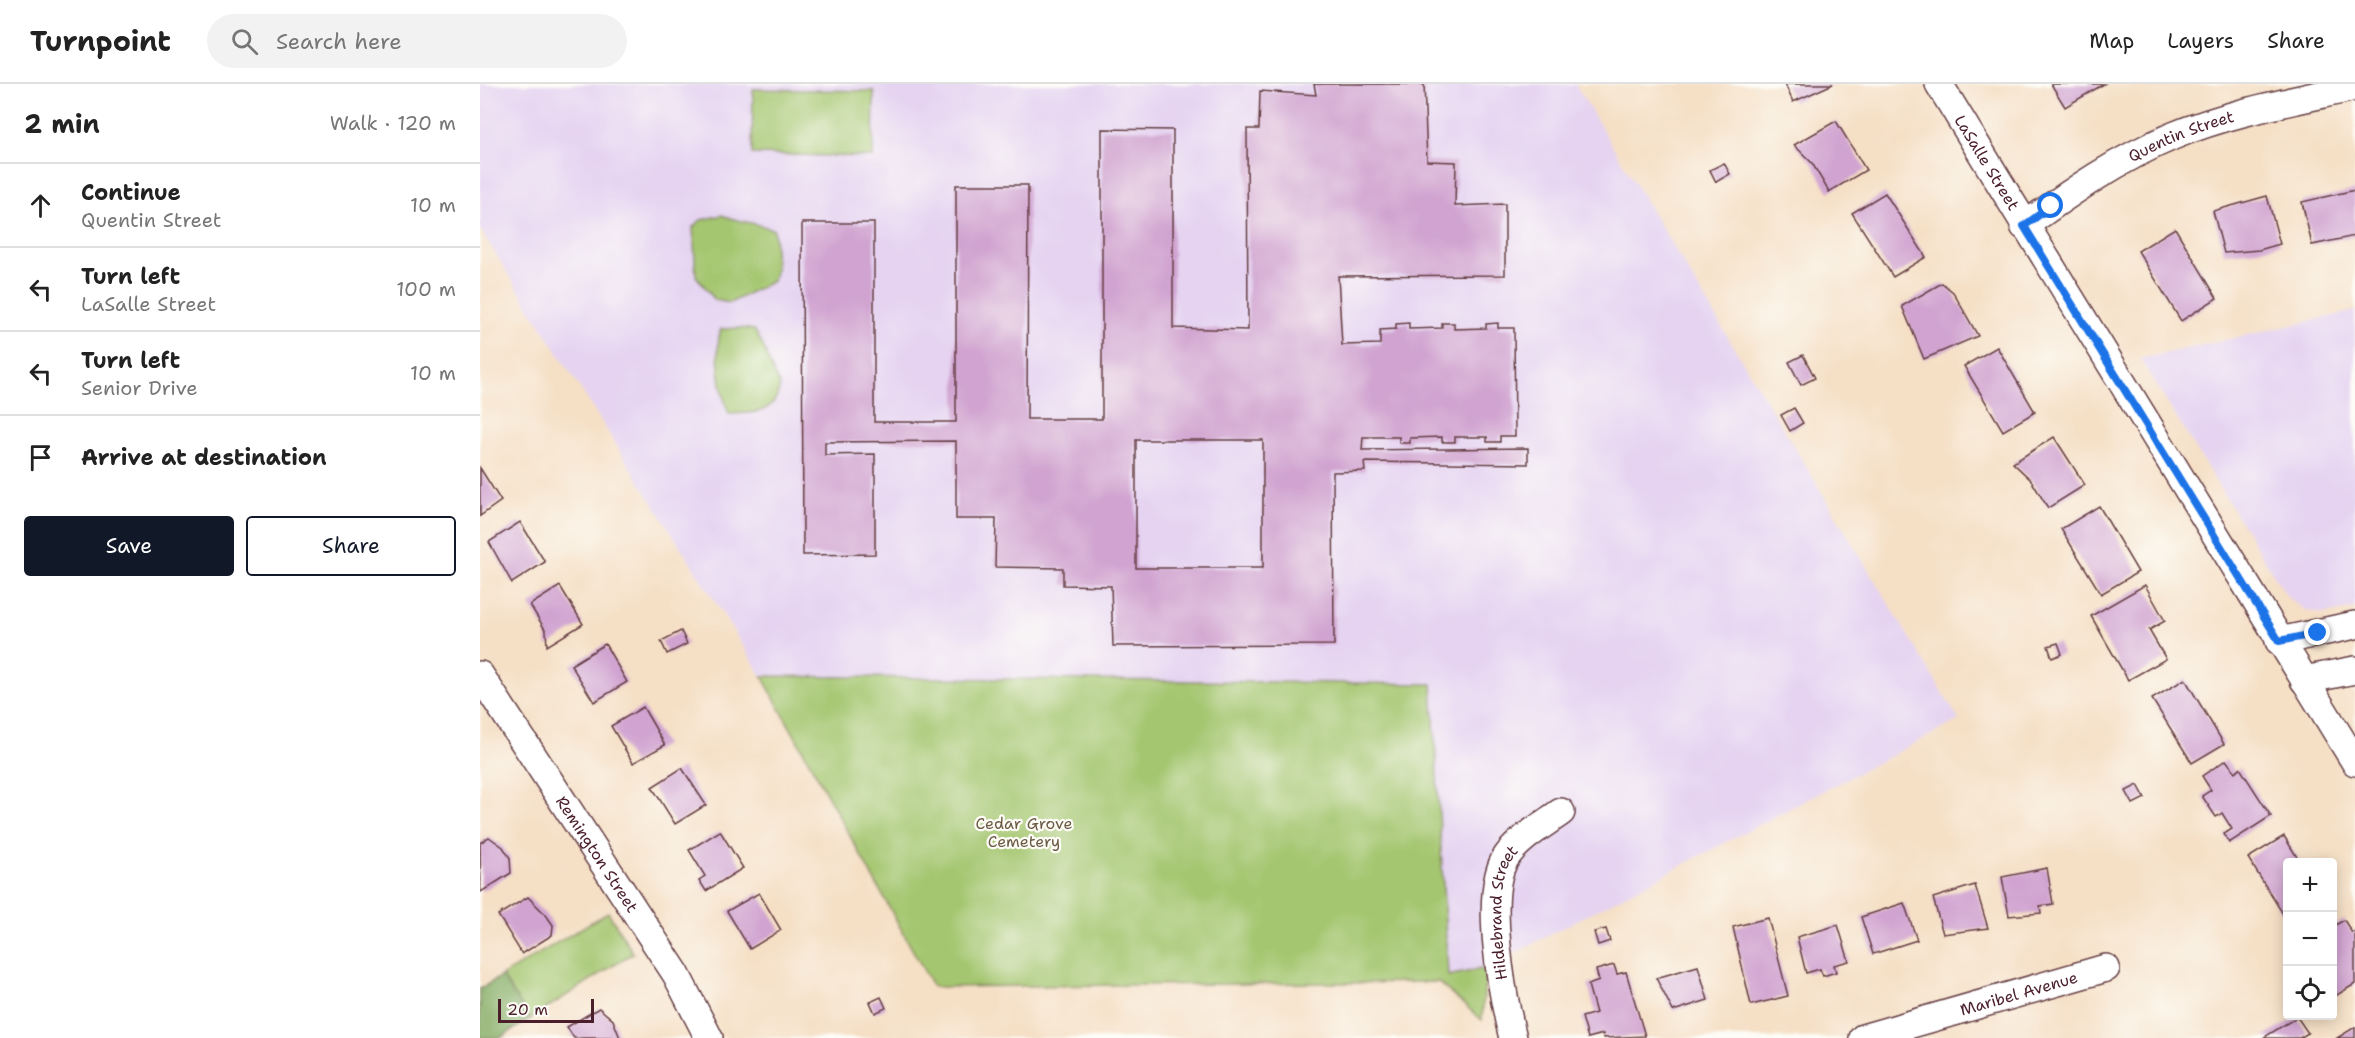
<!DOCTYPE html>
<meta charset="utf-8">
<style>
:root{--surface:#fff;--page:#f2f2f2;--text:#222;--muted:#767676;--line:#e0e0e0;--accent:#111827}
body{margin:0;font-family:"Shantell Sans",sans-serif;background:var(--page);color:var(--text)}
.controls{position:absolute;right:18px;bottom:18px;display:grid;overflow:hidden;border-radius:6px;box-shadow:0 3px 15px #0003}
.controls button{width:54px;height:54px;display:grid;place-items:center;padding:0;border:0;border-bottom:2px solid var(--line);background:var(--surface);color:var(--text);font:30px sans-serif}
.scale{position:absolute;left:18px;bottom:15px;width:96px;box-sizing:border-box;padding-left:6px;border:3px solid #4a1f2b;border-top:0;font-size:16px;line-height:21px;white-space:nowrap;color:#4a1f2b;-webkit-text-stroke:4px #fdfcf7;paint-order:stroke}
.stop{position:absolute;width:18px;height:18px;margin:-14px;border:4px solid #1a73e8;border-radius:50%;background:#fff}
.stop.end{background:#1a73e8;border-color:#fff;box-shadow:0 2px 6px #0008}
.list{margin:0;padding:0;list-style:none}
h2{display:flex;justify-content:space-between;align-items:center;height:78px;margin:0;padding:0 24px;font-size:26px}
h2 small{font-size:20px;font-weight:400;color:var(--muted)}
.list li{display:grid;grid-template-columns:39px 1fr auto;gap:18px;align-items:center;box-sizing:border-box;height:84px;padding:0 24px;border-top:2px solid var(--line)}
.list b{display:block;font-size:22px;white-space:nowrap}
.list p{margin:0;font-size:20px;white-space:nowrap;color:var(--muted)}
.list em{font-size:20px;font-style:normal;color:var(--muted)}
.actions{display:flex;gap:12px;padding:18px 24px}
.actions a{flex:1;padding:14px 0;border:2px solid var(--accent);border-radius:6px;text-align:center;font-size:21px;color:var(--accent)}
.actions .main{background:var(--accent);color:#fff}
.icon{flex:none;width:33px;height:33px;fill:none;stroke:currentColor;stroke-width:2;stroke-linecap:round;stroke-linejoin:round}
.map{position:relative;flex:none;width:1875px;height:954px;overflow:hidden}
header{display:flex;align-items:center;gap:36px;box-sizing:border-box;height:84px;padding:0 30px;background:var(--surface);border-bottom:2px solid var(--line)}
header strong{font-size:28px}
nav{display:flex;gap:33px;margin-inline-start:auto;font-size:21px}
.search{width:420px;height:54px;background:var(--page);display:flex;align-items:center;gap:15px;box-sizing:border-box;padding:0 21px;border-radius:33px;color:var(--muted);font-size:22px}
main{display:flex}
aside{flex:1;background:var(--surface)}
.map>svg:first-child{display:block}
</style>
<header>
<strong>Turnpoint</strong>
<div class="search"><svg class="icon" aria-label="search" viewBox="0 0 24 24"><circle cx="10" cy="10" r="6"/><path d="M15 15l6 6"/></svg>Search here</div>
<nav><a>Map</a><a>Layers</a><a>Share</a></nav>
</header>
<main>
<aside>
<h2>2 min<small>Walk · 120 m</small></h2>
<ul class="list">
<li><svg class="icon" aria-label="ahead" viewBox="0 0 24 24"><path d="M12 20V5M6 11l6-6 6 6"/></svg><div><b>Continue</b><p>Quentin Street</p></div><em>10 m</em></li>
<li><svg class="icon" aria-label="left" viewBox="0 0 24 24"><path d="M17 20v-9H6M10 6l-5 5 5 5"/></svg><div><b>Turn left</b><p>LaSalle Street</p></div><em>100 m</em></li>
<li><svg class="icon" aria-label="left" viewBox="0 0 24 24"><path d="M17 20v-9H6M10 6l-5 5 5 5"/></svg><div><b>Turn left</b><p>Senior Drive</p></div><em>10 m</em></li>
<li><svg class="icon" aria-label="arrive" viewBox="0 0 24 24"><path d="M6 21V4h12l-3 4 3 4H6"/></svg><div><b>Arrive at destination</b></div></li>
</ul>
<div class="actions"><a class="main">Save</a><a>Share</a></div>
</aside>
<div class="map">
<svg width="1875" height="954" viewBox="0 0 1875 954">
<rect width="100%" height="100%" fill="#fdfcf7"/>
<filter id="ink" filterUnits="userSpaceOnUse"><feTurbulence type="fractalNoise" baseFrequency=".0167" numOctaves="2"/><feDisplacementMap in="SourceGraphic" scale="12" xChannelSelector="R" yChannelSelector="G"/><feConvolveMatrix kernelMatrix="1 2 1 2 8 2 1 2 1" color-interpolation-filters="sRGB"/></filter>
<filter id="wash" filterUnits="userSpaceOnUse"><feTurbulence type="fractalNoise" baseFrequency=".008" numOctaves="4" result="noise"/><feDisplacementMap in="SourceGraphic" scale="24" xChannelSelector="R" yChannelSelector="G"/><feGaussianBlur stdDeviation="1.35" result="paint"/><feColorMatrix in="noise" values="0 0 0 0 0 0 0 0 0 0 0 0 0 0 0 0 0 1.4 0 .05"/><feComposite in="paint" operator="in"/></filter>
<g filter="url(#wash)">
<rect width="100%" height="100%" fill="#f5dfc5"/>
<g fill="#e5d3f1">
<polygon points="0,0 1095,0 1479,636 1006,884 968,893 952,600 282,592 0,145"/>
<polygon points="1875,227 1875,524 1844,530 1825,526 1808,514 1660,275"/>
</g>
<g fill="#a4c66f" stroke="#77724d" stroke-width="1.5">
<polygon points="273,5 394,7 393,73 272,70"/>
<path d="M 242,131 C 260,139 277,138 294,146 L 296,185 L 293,197 L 250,219 L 235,216 L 216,192 L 213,143 L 221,136 Z"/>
<path d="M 261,244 L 274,246 C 287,262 288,284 300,301 C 295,331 274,329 249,330 C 241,312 234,264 241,245 Z"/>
<polygon points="282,592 952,600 968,892 1006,884 1002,936 958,898 453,903"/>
<polygon points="128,828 153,869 20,954 0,954 0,905"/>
</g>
<polygon fill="#83ab62" stroke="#666546" stroke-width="1.5" points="22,892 50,935 20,954 0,954 0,905"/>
<g id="blocks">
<g fill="#d0a3d0" fill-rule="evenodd">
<path d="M 834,0 L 944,0 L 947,77 L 976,78 L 975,122 L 1025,120 L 1025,191 L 858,192 L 862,261 L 900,260 L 900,246 L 916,245 L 916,240 L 929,239 L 929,245 L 962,244 L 962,239 L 974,239 L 974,245 L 1006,244 L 1006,240 L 1018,239 L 1018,244 L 1034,244 L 1035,352 L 1020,352 L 1020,358 L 1007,358 L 1007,353 L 975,353 L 975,358 L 962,358 L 962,353 L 930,354 L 930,359 L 919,359 L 919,353 L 883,353 L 882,366 L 1048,364 L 1048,380 L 884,378 L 885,387 L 853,388 L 854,561 L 633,562 L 631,502 L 583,501 L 583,484 L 515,483 L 516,435 L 476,435 L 476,357 L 345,358 L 345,371 L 395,370 L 395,470 L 323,471 L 322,139 L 394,139 L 394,338 L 476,338 L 476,101 L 548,101 L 547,335 L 622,335 L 622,45 L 693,46 L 693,244 L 768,246 L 767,45 L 779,45 L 780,7 L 836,11 ZM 656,356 L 783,356 L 783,484 L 656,484 Z"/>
<polygon points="1305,0 1353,0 1313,18"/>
<polygon points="1571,0 1624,0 1585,23"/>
<polygon points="1356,37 1386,86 1349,108 1332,79 1314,61"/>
<polygon points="1244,79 1250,90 1236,98 1230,86"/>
<polygon points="1875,106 1875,152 1832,161 1822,118"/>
<polygon points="1405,109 1446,173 1413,193 1372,129"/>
<polygon points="1787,112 1800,160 1779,166 1744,169 1733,127"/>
<polygon points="1695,144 1737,214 1701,237 1658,167"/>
<polygon points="1462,199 1473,208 1498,252 1444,275 1422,222"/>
<polygon points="1517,263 1555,328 1523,347 1484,282"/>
<polygon points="1323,271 1335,294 1321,301 1309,278"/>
<polygon points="1314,324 1323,339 1310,347 1301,331"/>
<polygon points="1574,353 1605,401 1568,424 1551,396 1533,379"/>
<polygon points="0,384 21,417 0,432"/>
<polygon points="1619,422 1658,488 1621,510 1581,445"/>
<polygon points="40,438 65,478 32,499 9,458"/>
<polygon points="1665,501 1685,537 1669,546 1686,575 1648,596 1611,532"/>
<polygon points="80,502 103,540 67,562 66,547 50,521"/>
<polygon points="201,547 207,560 187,570 181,557"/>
<polygon points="1578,559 1582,570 1572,574 1568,562"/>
<polygon points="125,560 147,598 114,618 91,581"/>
<polygon points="1705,595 1744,660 1712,679 1672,615"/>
<polygon points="163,623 185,661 153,679 131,642"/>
<polygon points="1746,676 1755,688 1760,684 1791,732 1749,759 1744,750 1752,745 1742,729 1736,733 1722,712 1731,706 1722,692"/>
<polygon points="202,684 226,721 195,740 172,703"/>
<polygon points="1658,701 1665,714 1653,720 1646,707"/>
<polygon points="240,747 263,784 226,807 219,796 225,792 209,766"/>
<polygon points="1804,752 1820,778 1808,778 1808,838 1768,774"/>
<polygon points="9,753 23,763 30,774 31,789 1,808 0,759"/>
<polygon points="1567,784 1573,820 1560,822 1561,829 1529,832 1522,793"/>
<polygon points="1495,801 1508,844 1463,850 1453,814"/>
<polygon points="279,809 301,846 270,865 247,827"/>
<polygon points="48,813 66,831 73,841 72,851 42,870 18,831"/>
<polygon points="1424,819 1437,856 1393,870 1381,833"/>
<polygon points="1288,834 1308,912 1271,921 1253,843"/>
<polygon points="1864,836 1872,849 1875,847 1875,900 1852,914 1852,843"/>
<polygon points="1358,841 1369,877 1354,881 1356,888 1343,892 1340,885 1326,889 1317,853"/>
<polygon points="1126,845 1130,857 1118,861 1114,848"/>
<polygon points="1134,881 1137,890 1146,888 1165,952 1124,954 1123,950 1108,954 1102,933 1116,929 1108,901 1119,897 1116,886"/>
<polygon points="1218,882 1228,916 1193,927 1176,894"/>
<polygon points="401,913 406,924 395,929 390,918"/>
<polygon points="119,924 133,936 140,954 94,954 87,943"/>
<polygon points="1817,933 1828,949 1820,954 1783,954"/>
<polygon points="1875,943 1875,954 1857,954"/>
</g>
</g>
</g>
<g filter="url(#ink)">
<use href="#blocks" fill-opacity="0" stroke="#643c42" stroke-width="1.5"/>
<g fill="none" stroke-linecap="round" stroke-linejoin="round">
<defs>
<g id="minor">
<path id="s1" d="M 1459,0 L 1875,678"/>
<path id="s2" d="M 1544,142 C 1592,107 1639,75 1693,52 C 1751,28 1814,17 1875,3"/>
<polyline points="1799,557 1875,541"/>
<path id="s3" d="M 0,591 L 196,890 L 229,954"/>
<polyline points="1824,596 1875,586"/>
<path id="s4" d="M 1033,954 C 1023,914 1002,806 1027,772 C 1040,754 1063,741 1081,728"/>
<path id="s5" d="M 1383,954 L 1626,884"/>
</g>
</defs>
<use href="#minor" stroke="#643c42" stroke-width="30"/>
<use href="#minor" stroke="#fff" stroke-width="27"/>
</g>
</g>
<g fill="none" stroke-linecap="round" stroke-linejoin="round" filter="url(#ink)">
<polyline stroke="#1a73e8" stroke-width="8" points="1571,122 1544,142 1799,557 1838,549"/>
</g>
<g text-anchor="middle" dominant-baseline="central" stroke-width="4.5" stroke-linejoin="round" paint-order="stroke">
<g font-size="16" fill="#4a1f2b" stroke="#fdfcf7">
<text stroke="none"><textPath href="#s2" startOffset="182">Quentin Street</textPath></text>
<text stroke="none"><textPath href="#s1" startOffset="92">LaSalle Street</textPath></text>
<text stroke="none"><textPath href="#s3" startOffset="214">Remington Street</textPath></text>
<text stroke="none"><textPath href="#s4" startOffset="128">Hildebrand Street</textPath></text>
<text stroke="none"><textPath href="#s5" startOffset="162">Maribel Avenue</textPath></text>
</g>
<g font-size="16" fill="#6a5943" stroke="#fdfcf7">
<text x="544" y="739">Cedar Grove<tspan x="544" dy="18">Cemetery</tspan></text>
</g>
</g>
</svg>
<div class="controls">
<button>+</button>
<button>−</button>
<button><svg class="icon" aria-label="locate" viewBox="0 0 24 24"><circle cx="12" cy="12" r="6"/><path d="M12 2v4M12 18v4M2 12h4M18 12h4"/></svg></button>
</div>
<div class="scale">20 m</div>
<div class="stop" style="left:1571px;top:122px"></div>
<div class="stop end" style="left:1838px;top:549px"></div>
</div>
</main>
